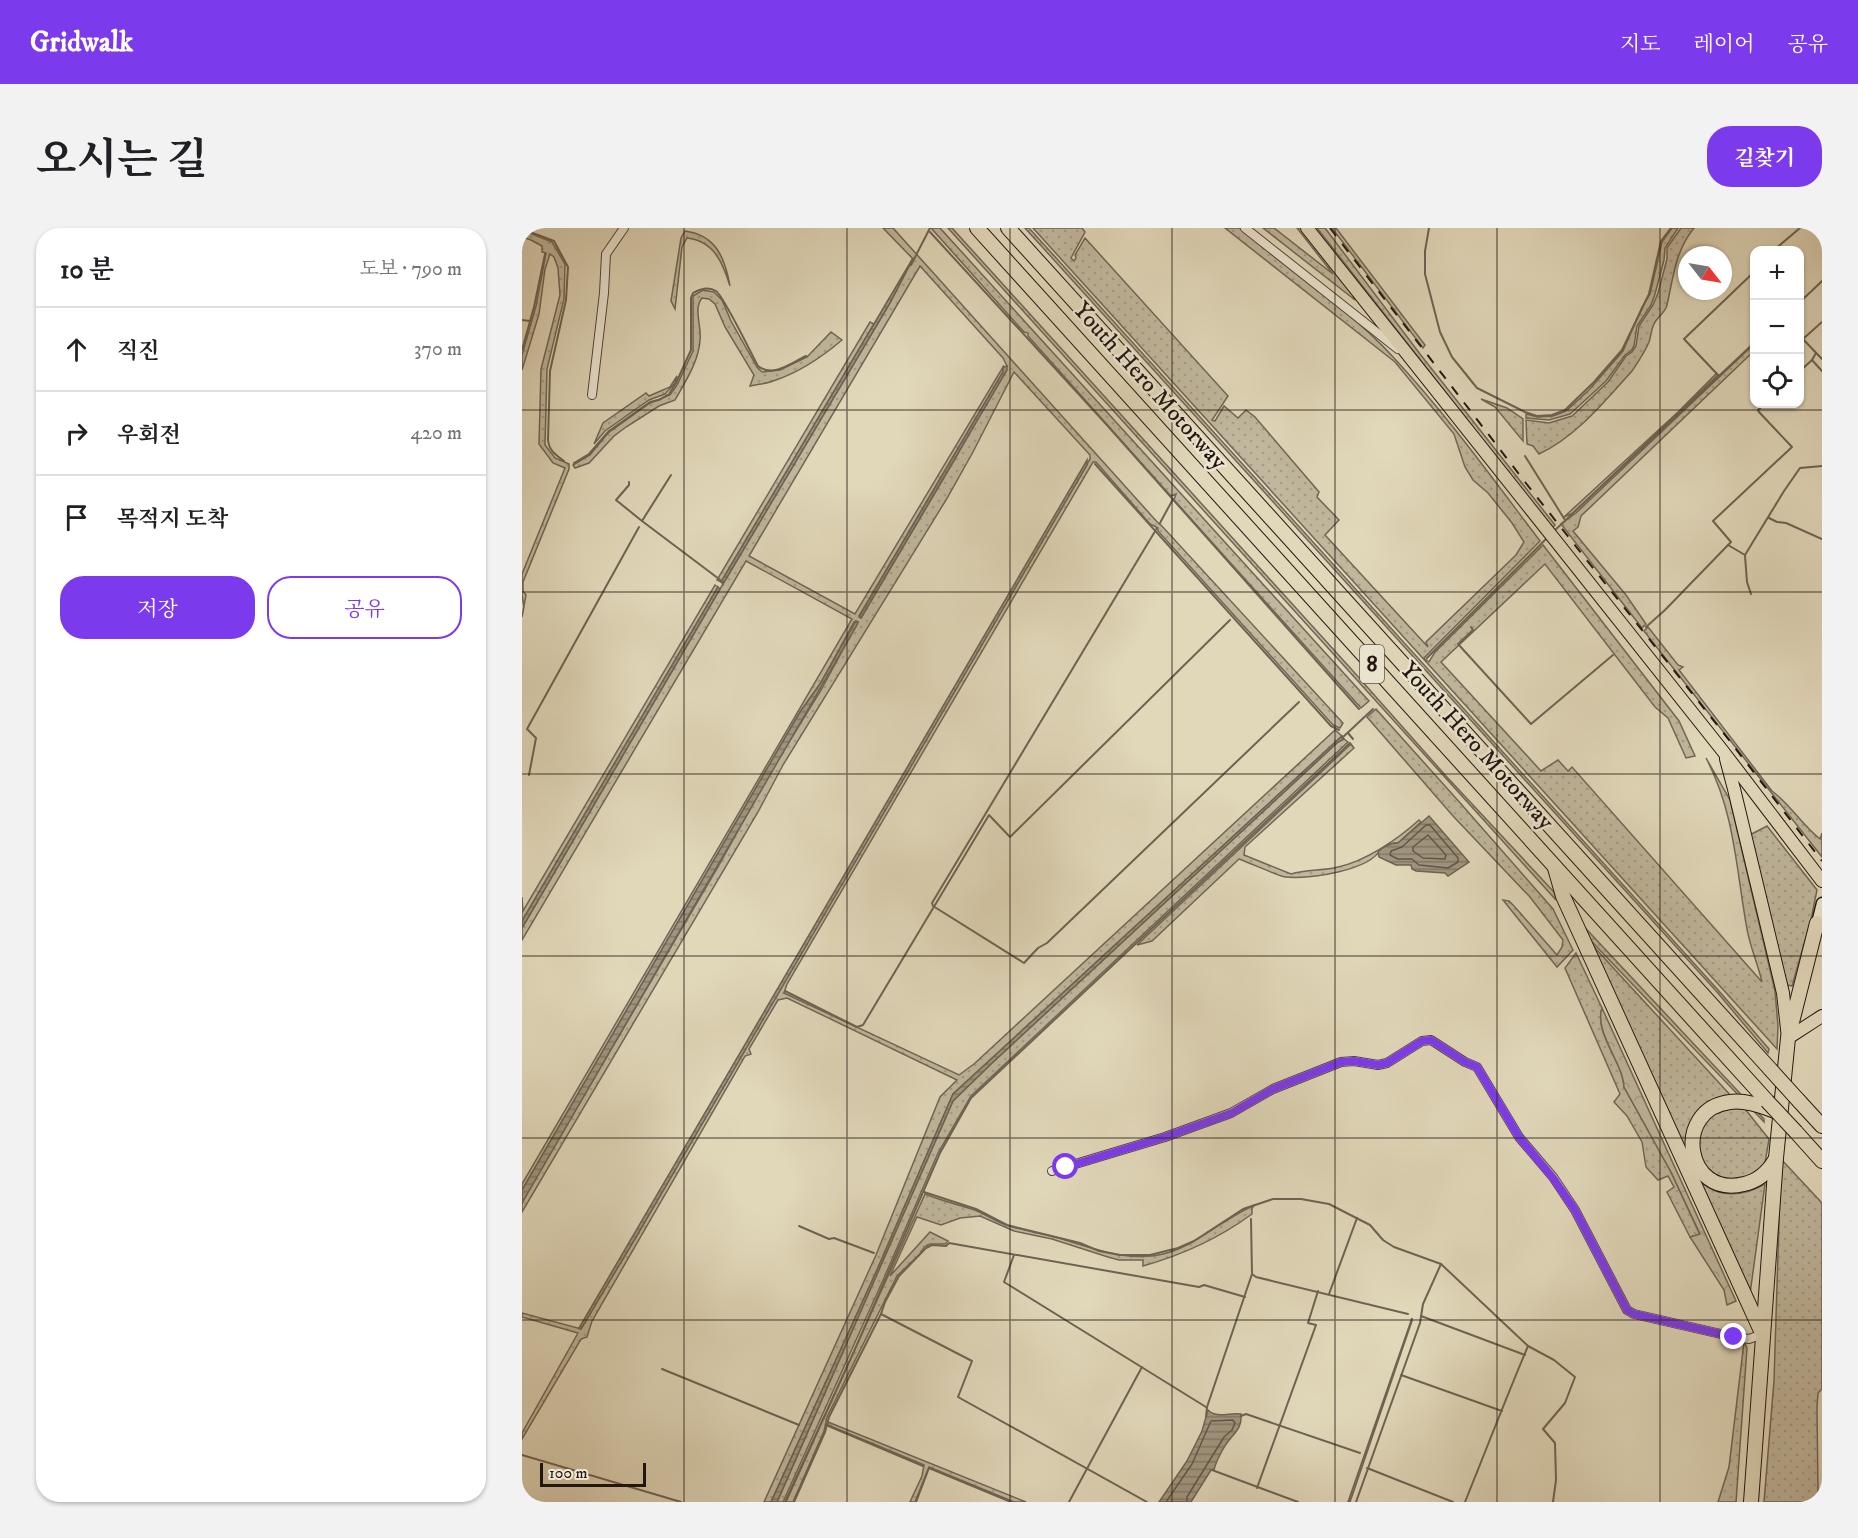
<!DOCTYPE html>
<html lang="ko">
<meta charset="utf-8">
<style>
:root{--surface:#fff;--page:#f2f2f2;--text:#202124;--muted:#757577;--line:#e0e0e0;--accent:#7c3aed}
body{margin:0;font-family:"IM FELL DW Pica","Noto Serif KR",serif;background:var(--page);color:var(--text)}
.controls{position:absolute;right:18px;top:18px;display:grid;overflow:hidden;border-radius:12px;box-shadow:0 2px 4px #0004}
.controls button{width:54px;height:54px;display:grid;place-items:center;padding:0;border:0;border-bottom:2px solid var(--line);background:var(--surface);color:var(--text);font:30px sans-serif}
.compass{position:absolute;left:1156px;top:18px;width:54px;height:54px;border-radius:50%;background:var(--surface);box-shadow:0 2px 4px #0004;rotate:121deg}
.scale{position:absolute;left:18px;bottom:15px;width:106px;box-sizing:border-box;padding-left:6px;border:3px solid #211610;border-top:0;font-size:16px;line-height:21px;white-space:nowrap;color:#211610;-webkit-text-stroke:4px #ece6d2;paint-order:stroke}
.stop{position:absolute;width:18px;height:18px;margin:-14px;border:4px solid #7c3aed;border-radius:50%;background:#fff}
.stop.end{background:#7c3aed;border-color:#fff;box-shadow:0 2px 6px #0008}
.list{margin:0;padding:0;list-style:none}
h2{display:flex;justify-content:space-between;align-items:center;height:78px;margin:0;padding:0 24px;font-size:26px}
h2 small{font-size:20px;font-weight:400;color:var(--muted)}
.list li{display:grid;grid-template-columns:39px 1fr auto;gap:18px;align-items:center;box-sizing:border-box;height:84px;padding:0 24px;border-top:2px solid var(--line)}
.list b{display:block;font-size:22px;white-space:nowrap}
.list em{font-size:20px;font-style:normal;color:var(--muted)}
.actions{display:flex;gap:12px;padding:18px 24px}
.actions a{flex:1;padding:14px 0;border:2px solid var(--accent);border-radius:24px;text-align:center;font-size:21px;color:var(--accent)}
.actions .main{background:var(--accent);color:#fff}
.icon{flex:none;width:33px;height:33px;fill:none;stroke:currentColor;stroke-width:2;stroke-linecap:round;stroke-linejoin:round}
.map{position:relative;flex:none;width:1300px;height:1274px;overflow:hidden;border-radius:24px}
header{display:flex;align-items:center;gap:36px;box-sizing:border-box;height:84px;padding:0 30px;background:var(--accent);color:#fff}
header strong{font-size:28px}
nav{display:flex;gap:33px;margin-inline-start:auto;font-size:21px}
.intro{display:flex;align-items:center;justify-content:space-between;box-sizing:border-box;height:144px;padding:0 36px}
h1{margin:0;font-size:42px}
.button{padding:15px 27px;border-radius:24px;background:var(--accent);color:#fff;font-size:21px;font-weight:700}
main{display:flex;gap:36px;padding:0 36px}
aside{flex:1;background:var(--surface);border-radius:24px;box-shadow:0 2px 4px #0004}
.map>svg:first-child{display:block}
</style>
<header>
<strong>Gridwalk</strong>
<nav><a>지도</a><a>레이어</a><a>공유</a></nav>
</header>
<div class="intro"><h1>오시는 길</h1><a class="button">길찾기</a></div>
<main>
<aside>
<h2>10 분<small>도보 · 790 m</small></h2>
<ul class="list">
<li><svg class="icon" aria-label="ahead" viewBox="0 0 24 24"><path d="M12 20V5M6 11l6-6 6 6"/></svg><div><b>직진</b></div><em>370 m</em></li>
<li><svg class="icon" aria-label="right" viewBox="0 0 24 24"><path d="M7 20v-9h11M14 6l5 5-5 5"/></svg><div><b>우회전</b></div><em>420 m</em></li>
<li><svg class="icon" aria-label="arrive" viewBox="0 0 24 24"><path d="M6 21V4h12l-3 4 3 4H6"/></svg><div><b>목적지 도착</b></div></li>
</ul>
<div class="actions"><a class="main">저장</a><a>공유</a></div>
</aside>
<div class="map">
<svg width="1300" height="1274" viewBox="0 0 1300 1274">
<defs>
<pattern id="green-dots" width="8" height="8" patternUnits="userSpaceOnUse" patternTransform="scale(1.5)"><rect width="8" height="8" fill="#c0b79d"/><path d="M2 2h.1M6 6h.1" fill="none" stroke="#a59d86" stroke-width="1.8" stroke-linecap="round"/></pattern>
<pattern id="forest-crowns" width="20" height="18" patternUnits="userSpaceOnUse" patternTransform="scale(1.5)"><rect width="20" height="18" fill="#c0b79d"/><path d="M2 6a3 3 0 1 1 6 0M12 15a3 3 0 1 1 6 0" fill="none" stroke="#a59d86"/></pattern>
<pattern id="water-rules" width="6" height="5" patternUnits="userSpaceOnUse" patternTransform="scale(1.5)"><rect width="6" height="5" fill="#a09680"/><path d="M0 2.5h6" fill="none" stroke="#827967"/></pattern>
</defs>
<rect width="100%" height="100%" fill="#e1d8ba"/>
<filter id="stains"><feTurbulence type="fractalNoise" baseFrequency=".00333" numOctaves="4"/><feColorMatrix values="0 0 0 0 .2 0 0 0 0 .09 0 0 0 0 .02 0 0 0 .5 -.17"/></filter>
<radialGradient id="worn" r=".72"><stop offset=".6" stop-color="#630" stop-opacity="0"/><stop offset="1" stop-color="#630" stop-opacity=".3"/></radialGradient>
<g fill="url(#green-dots)" stroke="#706656" stroke-width="1.5" fill-rule="evenodd">
<path d="M 361,0 L 371,0 L 637,296 L 639,297 L 821,495 L 818,500 L 811,497 L 636,303 L 636,300 L 628,296 L 574,234 L 571,234 L 265,756 L 262,765 L 437,847 L 452,836 L 813,502 L 820,508 L 431,866 L 355,1042 L 249,1274 L 242,1274 L 354,1027 L 418,869 L 435,852 L 265,770 L 256,772 L 227,821 L 229,826 L 223,828 L 70,1093 L 65,1109 L 59,1111 L 0,1211 L 0,1205 L 56,1105 L 0,1089 L 0,1085 L 59,1101 L 568,231 L 568,227 L 492,144 L 451,224 L 424,272 L 261,537 L 236,584 L 0,984 L 0,975 L 6,963 L 196,639 L 248,545 L 299,462 L 336,394 L 332,394 L 298,456 L 278,484 L 0,962 L 0,956 L 330,391 L 224,333 L 0,712 L 0,700 L 198,361 L 368,75 L 391,31 ZM 398,38 L 481,130 L 485,138 L 432,233 L 339,390 L 337,388 L 481,144 L 481,139 L 333,386 L 227,328 Z"/>
<polygon points="409,0 418,0 847,473 839,480 652,272 654,266 650,268 647,266 506,108 506,105 502,104"/>
<polygon points="426,0 430,0 831,443 924,548 1032,664 1034,672"/>
<polygon points="503,0 507,0 1197,763 1247,821 1246,825 1195,764"/>
<path d="M 511,0 L 560,0 L 563,4 L 549,30 L 552,33 L 554,30 L 553,27 L 563,10 L 706,168 L 690,192 L 693,193 L 702,178 L 716,190 L 724,182 L 733,189 L 797,264 L 795,269 L 817,292 L 803,307 L 906,419 L 904,414 L 994,327 L 1002,314 L 990,295 L 966,265 L 951,252 L 943,239 L 932,206 L 873,134 L 703,0 L 717,0 C 769,41 827,81 872,130 C 925,187 971,251 1018,313 L 902,430 L 907,434 L 913,424 L 1021,317 L 1157,493 L 1173,528 L 1164,530 L 1146,490 L 1133,479 L 1023,336 L 919,434 L 1019,543 L 1036,532 L 1046,543 L 1050,539 L 1240,754 C 1236,736 1228,719 1225,701 C 1214,641 1213,585 1184,530 L 1208,572 L 1253,763 L 1256,798 L 1255,821 Z"/>
<polygon points="741,0 752,0 811,46 775,0 781,0 830,65 833,72"/>
<polygon points="795,0 803,0 898,126 1033,297 1030,300"/>
<polygon points="810,0 814,0 903,117 901,120"/>
<polygon points="1150,0 1156,0 1143,20 1142,32 1133,66 1129,77 1115,98 1112,118 1109,123 1103,127 1084,153 1048,186 1027,192 1004,190 1004,186 1015,189 1031,188 1044,183 1067,162 1101,123 1120,79 1128,66 1140,14"/>
<path d="M 1159,0 L 1172,0 C 1153,23 1151,51 1145,77 C 1144,84 1135,89 1132,96 C 1129,102 1129,109 1127,114 C 1123,124 1116,134 1110,143 C 1083,173 1054,209 1017,226 L 1011,218 L 1005,216 L 1004,192 L 1027,195 L 1050,188 L 1086,154 L 1104,128 L 1110,124 L 1114,118 L 1117,98 L 1131,77 L 1136,65 L 1145,31 L 1145,20 Z"/>
<polygon points="0,2 30,14 43,36 42,71 25,141 23,217 33,230 47,236 47,241 1,354 1,363 4,367 0,389 2,379 0,368 0,346 43,240 31,235 17,216 19,141 38,67 36,40 32,29 28,26 23,41 17,86 0,142 0,127 14,78 24,25 20,24 20,18 9,12 0,9"/>
<path d="M 163,3 C 194,7 203,30 208,58 C 201,35 192,13 165,10 L 160,19 L 153,81 L 149,73 L 159,10 Z"/>
<path d="M 181,62 L 192,64 L 200,72 L 209,93 L 235,139 L 240,144 L 258,142 L 285,129 L 309,104 L 320,112 C 300,129 276,145 251,153 C 244,156 236,156 228,158 L 232,147 L 203,99 L 193,76 L 187,71 L 180,70 C 171,81 180,99 178,112 C 177,133 163,154 153,172 L 137,178 L 104,199 L 92,208 L 67,235 L 53,240 L 51,237 L 68,227 L 86,205 L 128,175 L 148,167 L 155,157 L 171,123 L 171,68 Z"/>
<polygon points="348,94 352,96 199,354 195,352"/>
<polygon points="1232,116 1232,123 1059,288 1056,299 1051,303 1104,367 1124,396 1120,400 1039,296 1054,285"/>
<polygon points="1194,146 1196,147 1051,285 1042,289 1156,184"/>
<polygon points="155,148 153,155 143,166 127,172 83,203 72,216 81,195 124,165 127,168 148,159"/>
<polygon points="959,171 985,180 1001,191 1001,213 973,179"/>
<polygon points="193,357 196,359 0,693 0,669 1,683"/>
<path d="M 1126,399 L 1156,437 L 1161,439 L 1157,442 L 1250,563 C 1269,577 1280,597 1298,611 L 1300,605 L 1300,629 L 1122,403 Z"/>
<polygon points="854,481 940,577 1031,681 1051,722 1035,739 981,672 987,673 992,678 1035,727 1040,719 1041,712 1008,669 931,588 845,489"/>
<polygon points="822,511 826,514 449,868 416,925 362,1050 261,1274 255,1274 431,873 469,836 816,514"/>
<path d="M 829,516 L 832,520 L 723,619 L 722,627 L 769,646 C 785,641 801,643 816,639 C 844,633 876,611 897,592 L 899,594 L 876,615 L 872,615 L 859,621 C 847,643 788,651 764,649 C 758,649 726,634 717,631 L 630,713 L 615,717 Z"/>
<polygon points="1245,598 1295,662 1289,692 1270,758 1265,757 1226,608"/>
<polygon points="1053,689 1242,891 1242,894 1052,695"/>
<path d="M 1062,708 L 1211,870 C 1180,883 1165,883 1163,921 Z"/>
<path d="M 1054,725 L 1080,780 C 1072,806 1101,834 1102,859 L 1149,944 L 1178,1007 L 1168,1009 L 1145,964 L 1152,959 L 1146,948 L 1136,952 L 1124,939 L 1120,914 L 1105,888 L 1092,874 L 1098,866 L 1043,740 Z"/>
<polygon points="1210,880 1223,881 1247,911 1243,935 1233,948 1208,956 1177,937 1172,909 1189,887"/>
<polygon points="1259,931 1300,975 1300,1161 1296,1165 1295,1179 1296,1264 1300,1265 1300,1274 1242,1274 1252,1153"/>
<path d="M 1173,949 C 1194,970 1218,970 1243,956 L 1228,1066 Z"/>
<path d="M 403,966 C 420,973 438,977 455,983 C 465,987 474,994 484,997 C 500,1003 517,1004 533,1009 C 569,1019 606,1036 645,1025 C 678,1015 702,990 733,977 L 730,980 L 730,986 C 696,1011 660,1027 621,1038 L 621,1032 L 597,1032 L 586,1029 L 530,1011 L 492,1003 L 458,988 L 438,990 L 419,997 L 395,989 L 368,1048 L 408,1004 L 426,1013 L 423,1016 L 408,1016 L 402,1019 L 398,1026 L 375,1048 L 305,1189 L 302,1203 L 271,1274 L 264,1274 Z"/>
<polygon points="1222,1114 1225,1120 1214,1274 1196,1274 1207,1239"/>
<polygon points="306,1194 504,1274 492,1274 407,1239 393,1274 388,1274 400,1248 402,1237 306,1197"/>
</g>
<path fill="url(#forest-crowns)" stroke="#706656" stroke-width="1.5" d="M 1080,780 L 1214,1073 L 1205,1077 L 1202,1062 L 1168,1009 L 1178,1006 L 1149,944 L 1102,859 C 1101,834 1072,805 1080,780 Z"/>
<g fill="url(#water-rules)" stroke="#6d6353" stroke-width="1.5">
<polygon points="391,30 368,75 201,356 199,354"/>
<polygon points="485,138 485,142 339,390 337,389 481,144 481,139"/>
<polygon points="565,232 565,237 113,1011 59,1101 57,1100"/>
<polygon points="196,359 198,361 0,700 0,693"/>
<polygon points="334,393 336,394 335,397 0,975 0,962 278,484 298,456"/>
<polygon points="820,508 822,511 816,514 469,836 431,873 255,1274 249,1274 355,1042 431,866"/>
<path d="M 907,588 L 947,634 L 926,648 L 923,645 L 894,643 L 890,641 L 889,637 L 874,637 L 857,629 L 856,624 C 861,619 869,615 876,615 Z"/>
<polygon points="890,1090 890,1093 828,1274 826,1274"/>
<path d="M 686,1182 C 695,1191 708,1184 719,1186 C 720,1198 715,1203 708,1211 C 702,1218 694,1233 692,1242 L 689,1242 L 669,1274 L 637,1274 L 665,1233 L 680,1203 Z"/>
</g>
<g fill="none" stroke-linecap="round" stroke-linejoin="round">
<g stroke="#605648" stroke-width="1.5">
<polygon points="904,597 908,597 936,630 936,634 926,640 897,637 890,631 876,631 868,627 869,623 880,619"/>
<polygon points="906,607 924,627 923,631 901,630 891,623 891,619"/>
<polyline points="644,1274 670,1236 689,1193 711,1192 713,1195 710,1202 702,1209 665,1269 665,1274"/>
</g>
<g stroke="#6d6353" stroke-width="2">
<polyline points="907,0 903,23 903,46 918,104 930,129 955,160 1003,184 1015,188 1030,187 1043,182 1072,154 1100,122 1127,66 1139,13 1149,0"/>
<path d="M 0,1 L 32,13 L 46,39 L 44,72 L 28,143 L 26,212 C 27,223 34,227 42,233"/>
<polyline points="408,4 584,196 837,481"/>
<polyline points="1252,22 1278,0"/>
<polyline points="389,37 408,0"/>
<polyline points="1278,74 1300,53"/>
<polyline points="0,92 8,93"/>
<polyline points="1278,108 1300,131"/>
<polyline points="1281,111 1300,94"/>
<polyline points="0,122 12,79 23,26"/>
<polyline points="1290,132 1300,143"/>
<polyline points="1278,143 1290,132 1294,125"/>
<polyline points="1196,147 1162,111 1232,44"/>
<polyline points="1003,228 1043,292"/>
<path d="M 52,235 L 67,226 L 87,203 L 128,174 L 137,172 L 147,166 L 154,155 L 169,122 L 169,70 L 171,65 C 178,61 186,58 194,63 C 201,67 230,127 236,138 C 251,150 269,135 284,128"/>
<polyline points="573,236 809,498 817,502"/>
<polyline points="149,247 120,293 201,354"/>
<polyline points="107,254 107,257 94,272 120,293"/>
<polyline points="1247,290 1255,294 1264,295 1300,311"/>
<polyline points="638,295 651,271"/>
<polyline points="635,300 410,675 411,678 502,735 516,720 525,715 777,474"/>
<polyline points="1031,304 1232,115"/>
<polyline points="1206,317 1223,327 1262,263 1278,240 1300,238"/>
<polyline points="1223,328 1225,354 1229,366"/>
<polyline points="949,399 951,402 936,416 1009,496 1091,427"/>
<polyline points="1124,399 1143,382 1209,314 1191,293 1192,292 1270,219 1237,184 1236,182 1243,176"/>
<polyline points="905,430 1025,310"/>
<polyline points="826,505 831,511"/>
<polyline points="820,510 851,481"/>
<polyline points="7,547 14,510 5,501 117,299"/>
<polyline points="263,763 335,799 341,797 467,587 488,609 708,392"/>
<polyline points="402,964 454,981 485,997 558,1015 577,1023 598,1027 628,1027 656,1020 672,1013 721,981 751,971 779,971 807,976 848,997 861,1012 872,1019 919,1036 1006,1118 1032,1132 1053,1149 1043,1175 1021,1201 1033,1215 1034,1252 1031,1274"/>
<polyline points="277,998 307,1011 312,1010 352,1025"/>
<polyline points="492,1027 482,1054 684,1179"/>
<polyline points="730,1046 734,1049 886,1086"/>
<polyline points="807,1066 835,990"/>
<polyline points="359,1086 450,1133 436,1169 625,1274"/>
<polyline points="899,1088 1003,1127"/>
<polyline points="140,1141 277,1197"/>
<polyline points="879,1147 980,1183"/>
<polyline points="719,1188 724,1186 838,1225"/>
<polyline points="684,1189 685,1179 730,1046 729,991"/>
<polyline points="304,1197 401,1238"/>
<polyline points="0,1227 159,1274"/>
<polyline points="845,1240 931,1274"/>
<polyline points="690,1242 776,1274"/>
<polyline points="735,1260 794,1097 786,1095 796,1063"/>
<polyline points="263,1274 333,1121 418,925 449,870 828,515"/>
<polyline points="272,1274 303,1204 307,1189 359,1086 363,1074 377,1048 404,1020 410,1017 424,1018 427,1015 677,1059 682,1057 723,1069"/>
<polyline points="394,1274 407,1240 489,1274"/>
<polyline points="547,1274 620,1139"/>
<polyline points="834,1274 898,1095 901,1076 919,1036"/>
<path d="M 943,1274 C 964,1222 984,1170 1006,1118"/>
</g>
<defs>
<g id="street">
<polyline points="723,0 876,121"/>
<polyline points="70,167 82,65 84,26 102,0"/>
<polyline points="530,943 643,909 709,885 751,861 819,834 832,833 856,837 865,835 900,813 909,812 943,834 955,839 997,909 1031,949 1053,982 1105,1082 1112,1086 1212,1109 1227,1111 1241,1106"/>
</g>
<polyline id="secondary" points="1295,695 1300,675"/>
<g id="primary">
<polyline points="785,0 1200,522 1300,653"/>
<polyline points="1204,531 1212,561 1261,765 1266,810 1300,788"/>
</g>
<g id="highway">
<polyline points="455,0 1245,873"/>
<polyline points="486,0 1248,841"/>
<polyline points="1033,640 1041,668 1240,1105"/>
<polyline points="1277,873 1300,898"/>
<polyline points="1274,904 1300,933"/>
<path d="M 1253,932 C 1246,944 1236,953 1222,956 C 1163,971 1150,881 1208,874 C 1224,872 1239,878 1253,883"/>
<polyline points="1229,1274 1254,930 1266,810 1295,695"/>
</g>
</defs>
<use href="#street" stroke="#51463a" stroke-width="10"/>
<use href="#secondary" stroke="#211610" stroke-width="13"/>
<use href="#primary" stroke="#211610" stroke-width="14"/>
<use href="#highway" stroke="#211610" stroke-width="16"/>
<use href="#street" stroke="#ece6d2" stroke-width="8"/>
<use href="#secondary" stroke="#ece6d2" stroke-width="10"/>
<use href="#primary" stroke="#e1d8ba" stroke-width="12"/>
<use href="#highway" stroke="#e1d8ba" stroke-width="14"/>
<polyline stroke="#211610" stroke-width="2" stroke-dasharray="10 10" stroke-linecap="butt" points="808,0 1003,254 1207,512 1300,633"/>
<defs>
<g id="highway-bridge">
<polyline points="1248,841 1277,873"/>
<polyline points="1245,873 1274,904"/>
</g>
</defs>
<use href="#highway-bridge" stroke="#211610" stroke-width="16" stroke-linecap="butt"/>
<use href="#highway-bridge" stroke="#e1d8ba" stroke-width="14"/>
</g>
<g fill="none" stroke-linecap="round" stroke-linejoin="round">
<polyline stroke="#7c3aed" stroke-width="8" points="544,939 643,909 710,885 751,861 819,834 832,833 856,837 865,835 900,813 909,812 943,834 955,839 997,909 1031,950 1053,982 1105,1082 1112,1086 1212,1109"/>
</g>
<path fill="none" stroke="#211610" stroke-width="1.5" stroke-opacity="0.55" d="M 162,0 L 162,1274M 325,0 L 325,1274M 488,0 L 488,1274M 650,0 L 650,1274M 813,0 L 813,1274M 975,0 L 975,1274M 1138,0 L 1138,1274M 0,182 L 1300,182M 0,364 L 1300,364M 0,546 L 1300,546M 0,728 L 1300,728M 0,910 L 1300,910M 0,1092 L 1300,1092"/>
<g text-anchor="middle" dominant-baseline="central" stroke-width="5" stroke-linejoin="round" paint-order="stroke">
<rect fill="#ece6d2" stroke="#5e544a" stroke-width="1.5" x="838" y="417" width="24" height="38" rx="4.5"/>
<g font-size="22" font-weight="bold" fill="#211610">
<text x="850" y="436">8</text>
</g>
<g font-size="24" fill="#211610" stroke="#ece6d2">
<text transform="translate(628 158) rotate(48)">Youth Hero Motorway</text>
<text transform="translate(955 518) rotate(48)">Youth Hero Motorway</text>
</g>
</g>
<rect width="100%" height="100%" filter="url(#stains)"/>
<rect width="100%" height="100%" fill="url(#worn)"/>
</svg>
<div class="controls">
<button>+</button>
<button>−</button>
<button><svg class="icon" aria-label="locate" viewBox="0 0 24 24"><circle cx="12" cy="12" r="6"/><path d="M12 2v4M12 18v4M2 12h4M18 12h4"/></svg></button>
</div>
<svg class="compass" viewBox="-18 -18 36 36"><path d="M0-13l5 13h-10z" fill="#e53935"/><path d="M0 13l5-13h-10z" fill="#757577"/></svg>
<div class="scale">100 m</div>
<div class="stop" style="left:544px;top:939px"></div>
<div class="stop end" style="left:1212px;top:1109px"></div>
</div>
</main>
